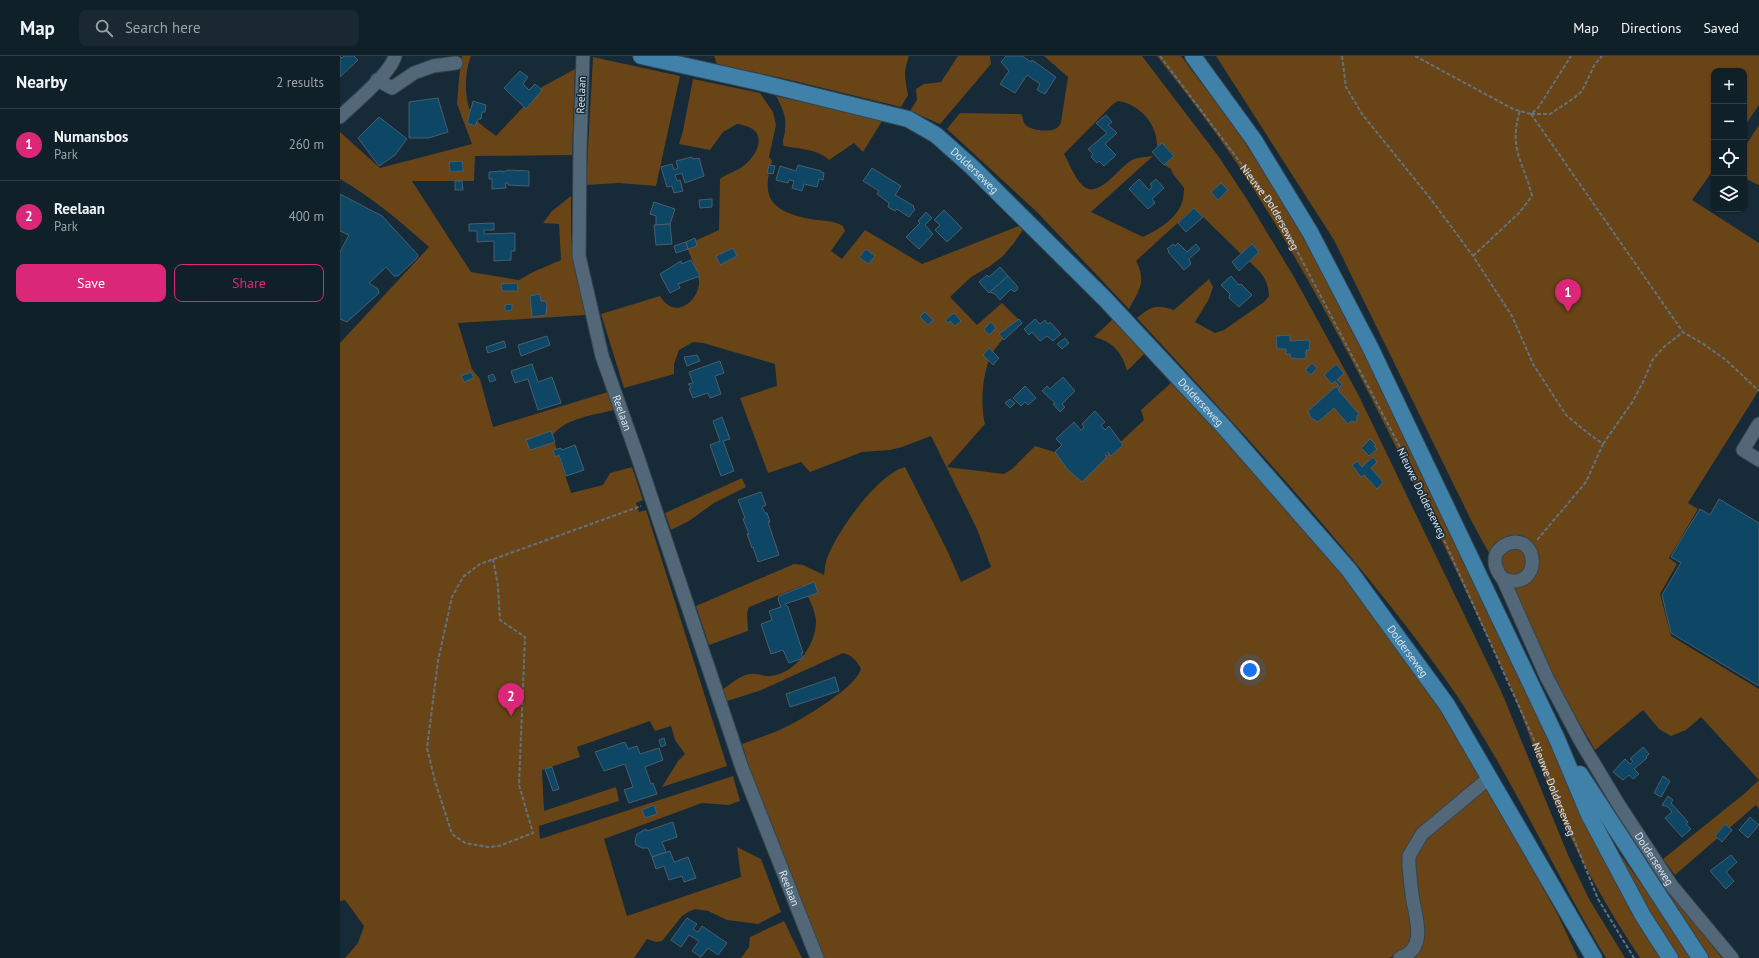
<!DOCTYPE html>
<meta charset="utf-8">
<style>
:root{--surface:#102029;--page:#192831;--text:#f1f3f6;--muted:#9ca3a8;--line:#303e46;--accent:#db2777}
body{margin:0;font-family:"PT Sans",sans-serif;background:var(--page);color:var(--text)}
.controls{position:absolute;right:12px;top:12px;display:grid;overflow:hidden;border-radius:8px;box-shadow:0 1px 3px #0004}
.controls button{width:36px;height:36px;display:grid;place-items:center;padding:0;border:0;border-bottom:1px solid var(--line);background:var(--surface);color:var(--text);font:20px sans-serif}
.you{position:absolute;left:910px;top:614px;width:14px;height:14px;margin:-10px;border:3px solid #fff;border-radius:50%;background:#1a73e8;box-shadow:0 0 0 6px #1a73e833}
.badge{display:grid;place-items:center;width:26px;height:26px;border-radius:50%;background:var(--accent);color:#fff;font-size:13px;font-weight:700}
.pin{position:absolute;translate:-50% -33px;filter:drop-shadow(0 1px 2px #0008)}
.pin::after{content:'';position:absolute;top:21px;width:14px;height:12px;background:inherit;clip-path:polygon(0 0,100% 0,50% 100%)}
.list{margin:0;padding:0;list-style:none}
h2{display:flex;justify-content:space-between;align-items:center;height:52px;margin:0;padding:0 16px;font-size:17px}
h2 small{font-size:13px;font-weight:400;color:var(--muted)}
.list li{display:grid;grid-template-columns:26px 1fr auto;gap:12px;align-items:center;box-sizing:border-box;height:72px;padding:0 16px;border-top:1px solid var(--line)}
.list b{display:block;font-size:15px;white-space:nowrap}
.list p{margin:0;font-size:13px;white-space:nowrap;color:var(--muted)}
.list em{font-size:13px;font-style:normal;color:var(--muted)}
.actions{display:flex;gap:8px;padding:12px 16px}
.actions a{flex:1;padding:9px 0;border:1px solid var(--accent);border-radius:8px;text-align:center;font-size:14px;color:var(--accent)}
.actions .main{background:var(--accent);color:#fff}
.icon{flex:none;width:22px;height:22px;fill:none;stroke:currentColor;stroke-width:2;stroke-linecap:round;stroke-linejoin:round}
.map{position:relative;flex:none;width:1419px;height:902px;overflow:hidden}
header{display:flex;align-items:center;gap:24px;box-sizing:border-box;height:56px;padding:0 20px;background:var(--surface);border-bottom:1px solid var(--line)}
header strong{font-size:19px}
nav{display:flex;gap:22px;margin-inline-start:auto;font-size:14px}
.search{width:280px;height:36px;background:var(--page);display:flex;align-items:center;gap:10px;box-sizing:border-box;padding:0 14px;border-radius:8px;color:var(--muted);font-size:15px}
main{display:flex}
aside{flex:1;background:var(--surface)}
.map>svg:first-child{display:block}
</style>
<header>
<strong>Map</strong>
<div class="search"><svg class="icon" aria-label="search" viewBox="0 0 24 24"><circle cx="10" cy="10" r="6"/><path d="M15 15l6 6"/></svg>Search here</div>
<nav><a>Map</a><a>Directions</a><a>Saved</a></nav>
</header>
<main>
<aside>
<h2>Nearby<small>2 results</small></h2>
<ul class="list">
<li><span class="badge">1</span><div><b>Numansbos</b><p>Park</p></div><em>260 m</em></li>
<li><span class="badge">2</span><div><b>Reelaan</b><p>Park</p></div><em>400 m</em></li>
</ul>
<div class="actions"><a class="main">Save</a><a>Share</a></div>
</aside>
<div class="map">
<svg width="1419" height="902" viewBox="0 0 1419 902">
<rect width="100%" height="100%" fill="#162a37"/>
<g fill="#684417" fill-rule="evenodd">
<path d="M 122,0 L 131,0 C 124,17 123,50 136,64 C 142,70 150,75 156,80 L 202,31 L 235,13 L 232,99 L 135,100 L 134,125 L 72,125 L 131,216 L 179,224 L 193,216 L 221,204 L 219,168 L 203,167 L 212,155 L 231,140 L 231,179 L 234,207 L 246,259 L 118,267 L 132,313 L 140,323 L 153,371 L 268,336 L 274,354 C 254,359 225,362 212,380 L 214,385 L 231,437 L 263,429 L 270,417 L 292,411 L 303,444 L 296,447 L 299,456 L 306,454 L 387,710 L 322,731 L 338,705 L 345,698 L 335,684 L 331,670 L 315,675 L 310,665 L 237,691 L 240,701 L 202,714 L 204,755 L 276,731 L 279,745 L 199,770 L 200,783 L 393,720 L 400,745 L 389,749 L 362,747 L 264,783 L 287,860 L 401,821 L 397,791 L 421,803 L 441,856 L 418,868 L 387,864 L 368,855 L 355,853 L 348,856 L 342,860 L 322,885 L 316,886 L 307,883 L 294,902 L 5,902 L 18,887 L 24,870 L 5,844 L 0,845 L 0,287 L 89,191 C 61,166 33,142 0,123 L 0,76 L 40,112 L 132,88 L 117,48 L 119,22 Z"/>
<path d="M 374,0 L 569,0 C 563,19 565,20 568,39 L 561,51 L 446,23 L 377,8 Z"/>
<polygon points="618,0 650,0 651,8 600,68 570,55 577,44 576,33 584,28 601,26"/>
<path d="M 704,0 L 802,0 L 879,101 L 908,145 L 954,221 L 1018,338 L 1162,637 L 1228,799 L 1249,843 L 1285,902 L 1266,902 C 1210,809 1167,709 1104,621 C 1046,540 982,466 916,392 C 876,348 837,305 797,262 C 812,250 815,248 834,254 L 869,223 L 873,231 L 869,243 L 855,266 L 875,277 L 884,274 L 924,246 L 929,240 C 928,222 921,217 909,205 L 919,196 L 912,188 L 901,198 L 854,152 L 796,205 C 807,226 799,234 789,253 L 697,156 L 607,73 L 620,57 L 681,58 C 683,61 683,64 684,67 C 689,75 708,76 715,73 C 718,72 720,69 721,66 L 728,21 ZM 778,45 C 800,48 818,69 817,91 L 822,87 L 833,100 L 824,109 L 831,113 L 833,118 L 844,132 C 844,138 843,146 840,151 C 834,164 816,175 803,181 L 751,156 L 813,100 C 806,101 798,101 792,104 C 778,112 757,146 741,128 C 734,120 729,107 724,98 L 773,48 Z"/>
<path d="M 817,0 L 841,0 L 894,70 L 953,160 L 1051,345 L 1321,902 L 1300,902 C 1272,859 1245,814 1224,767 C 1203,722 1189,674 1169,628 C 1119,519 1067,410 1011,303 C 976,238 941,174 900,112 C 874,73 845,36 817,0 Z"/>
<polygon points="876,0 1419,0 1419,49 1404,71 1404,15 1374,15 1374,113 1352,144 1419,187 1419,334 1348,447 1358,453 1329,502 1337,508 1320,538 1331,580 1419,633 1419,753 1416,749 1335,819 1323,803 1404,738 1419,724 1361,661 1346,674 1331,680 1319,673 1303,654 1255,694 1214,623 1203,596 1132,466 994,184"/>
<polygon points="253,1 340,20 316,130 279,127 246,129"/>
<path d="M 353,23 L 420,37 L 433,56 L 436,69 L 429,101 L 432,105 C 420,144 433,155 470,163 C 482,165 493,164 503,170 L 505,175 L 491,195 L 502,203 L 525,174 L 582,208 L 681,169 L 684,172 L 674,187 L 663,200 L 650,210 L 631,221 L 610,241 L 637,269 L 662,247 L 681,266 C 672,274 662,283 655,293 C 642,310 640,349 645,368 L 607,411 L 664,418 L 672,413 L 695,390 L 754,408 L 759,406 L 804,364 L 801,354 L 832,326 L 944,448 L 1036,559 L 1144,719 L 1073,781 C 1069,787 1064,793 1063,801 C 1060,821 1071,861 1074,883 L 1066,895 L 1049,902 L 480,902 L 420,746 L 402,688 C 418,682 435,677 450,669 C 467,660 516,631 521,613 C 517,605 512,599 503,597 L 419,635 L 387,645 L 383,633 C 393,627 403,616 416,618 C 421,618 426,621 431,620 C 456,617 476,589 476,565 C 475,553 468,540 462,530 L 409,551 L 407,557 L 408,575 L 369,589 L 356,550 L 454,508 L 463,509 L 484,519 C 485,513 485,506 488,500 C 498,474 538,418 565,411 L 607,494 L 621,526 L 651,511 L 637,473 L 591,380 L 562,391 L 550,394 L 522,396 L 470,416 L 461,406 L 428,417 L 400,342 L 437,330 L 435,308 L 363,287 L 353,286 L 339,294 L 334,308 L 334,318 L 284,332 L 261,258 L 320,240 C 322,243 325,247 328,249 C 344,259 360,239 359,225 C 357,213 350,200 346,189 L 379,174 L 380,123 C 386,118 392,117 399,113 C 409,107 422,92 418,80 C 416,72 405,69 397,68 L 383,76 L 370,94 L 339,88 L 343,75 Z"/>
<path d="M 436,40 L 522,59 L 542,65 L 523,96 L 514,87 L 489,104 C 478,93 459,93 444,90 C 441,85 445,80 445,74 C 447,61 442,51 436,40 Z"/>
<polygon points="1419,69 1419,129 1404,122 1404,92"/>
<path d="M 773,263 L 805,297 L 787,315 C 782,296 773,286 754,281 Z"/>
<polygon points="402,422 406,431 374,447 349,465 331,474 325,457"/>
<path d="M 1146,730 L 1218,859 L 1238,902 L 1074,902 C 1102,879 1065,828 1076,799 C 1084,776 1127,746 1146,730 Z"/>
<path d="M 1280,798 L 1354,902 L 1339,902 C 1316,871 1292,835 1280,798 Z"/>
<polygon points="1306,811 1313,814 1382,902 1369,902"/>
<polygon points="444,865 462,902 401,902 409,891 410,881"/>
</g>
<g fill="#0e4666" stroke="#485e6d">
<polygon points="0,0 2,2 4,0 14,0 18,4 0,21"/>
<polygon points="666,0 682,0 691,6 692,4 716,21 705,38 697,34 700,28 687,19 675,37 660,28 669,15 661,6"/>
<polygon points="180,15 188,21 183,28 189,34 195,28 202,34 186,53 164,32"/>
<polygon points="98,42 108,76 89,82 69,82 69,46"/>
<polygon points="133,45 146,49 145,56 142,56 141,63 138,63 135,70 127,67"/>
<polygon points="766,59 772,66 768,69 777,77 765,88 776,99 764,110 759,105 757,107 751,101 753,98 748,93 767,77 756,67"/>
<polygon points="39,61 67,83 55,99 39,110 18,82"/>
<polygon points="822,87 834,100 824,109 812,96"/>
<polygon points="352,101 353,103 359,102 364,120 345,127 342,117 335,119 337,125 340,124 343,135 334,137 332,130 327,131 321,111 332,108 334,114 338,112 336,105"/>
<polygon points="122,105 123,115 110,116 109,106"/>
<polygon points="429,109 435,110 433,118 427,117"/>
<polygon points="458,109 481,115 481,116 484,117 483,124 479,123 477,131 464,128 462,135 452,132 454,125 449,124 448,127 436,124 440,110 456,115"/>
<polygon points="532,112 561,130 555,139 574,150 573,151 575,153 569,161 557,153 555,155 548,151 549,147 537,138 539,135 523,125"/>
<polygon points="168,114 189,115 189,130 168,129 168,127 165,127 166,132 152,133 152,123 149,123 149,116 163,115 163,116"/>
<polygon points="799,123 809,134 812,131 810,128 816,123 824,132 812,143 815,147 808,153 789,133"/>
<polygon points="115,125 122,125 123,134 115,134"/>
<polygon points="881,127 888,134 878,144 871,136"/>
<polygon points="0,138 42,160 78,199 77,202 58,220 54,220 46,211 29,227 38,233 39,237 7,266 0,263 0,196 9,179 0,175"/>
<polygon points="372,143 372,151 360,152 359,144"/>
<polygon points="314,146 335,153 330,168 316,169 316,160 310,158"/>
<polygon points="854,152 863,161 846,176 838,167"/>
<polygon points="604,154 622,172 607,186 595,174 600,169 594,164"/>
<polygon points="586,156 592,162 585,169 593,178 579,193 566,181 580,167 578,165"/>
<polygon points="154,167 154,174 144,174 144,178 175,177 175,195 171,195 171,204 154,205 154,185 137,186 137,175 129,175 129,168"/>
<polygon points="330,168 332,188 316,189 314,169"/>
<polygon points="355,182 357,190 348,193 346,186"/>
<polygon points="346,186 348,193 336,197 334,190"/>
<polygon points="838,187 847,196 856,188 860,193 849,203 851,208 844,214 828,196 829,195 827,193 833,188 835,190"/>
<polygon points="912,188 919,196 899,215 892,206"/>
<polygon points="393,192 397,200 380,209 376,200"/>
<polygon points="526,193 535,200 528,208 519,201"/>
<polygon points="351,204 360,220 338,228 340,232 330,237 320,218 341,205 342,208"/>
<polygon points="660,211 668,220 649,237 639,226 647,219 649,221"/>
<polygon points="668,220 677,230 678,233 674,236 671,233 660,244 655,238 650,236"/>
<polygon points="891,220 899,229 901,228 912,239 899,251 889,242 890,238 881,229"/>
<polygon points="177,227 178,235 162,235 161,228"/>
<polygon points="200,238 201,245 205,245 207,248 206,259 192,261 190,240"/>
<polygon points="172,248 172,254 165,255 165,249"/>
<polygon points="585,256 593,264 588,269 580,261"/>
<polygon points="614,257 621,265 615,270 610,265 608,267 605,264"/>
<polygon points="679,263 682,267 664,284 659,278"/>
<polygon points="695,263 700,268 705,264 708,268 710,266 721,278 713,285 707,280 700,285 692,276 689,279 684,273"/>
<polygon points="651,266 656,272 649,279 644,273"/>
<polygon points="950,279 950,285 969,284 970,294 966,294 966,302 962,303 951,302 950,298 946,298 946,293 937,293 936,280"/>
<polygon points="207,280 210,289 181,300 178,289"/>
<polygon points="725,282 729,287 722,293 717,288"/>
<polygon points="164,285 166,291 148,297 146,291"/>
<polygon points="649,292 659,302 653,309 643,299"/>
<polygon points="357,299 360,305 347,310 344,301"/>
<polygon points="380,305 384,317 375,320 381,338 370,342 368,337 353,342 349,333 351,332 350,329 348,328 353,327 349,316"/>
<polygon points="972,307 977,312 971,319 965,314"/>
<polygon points="192,308 198,326 212,321 221,347 198,354 188,323 175,327 171,315"/>
<polygon points="996,308 1004,317 997,324 1002,328 998,334 1019,358 1017,360 1017,365 1015,366 1011,365 1008,368 994,352 978,366 971,362 968,355 995,331 996,332 999,330 995,325 992,328 984,319"/>
<polygon points="131,316 134,322 124,326 121,320"/>
<polygon points="153,318 156,324 150,326 148,320"/>
<polygon points="723,321 735,335 722,348 725,351 720,356 713,348 715,347 702,335 707,330 710,333"/>
<polygon points="685,330 696,342 688,349 685,346 681,350 673,342"/>
<polygon points="670,343 675,347 670,352 665,347"/>
<polygon points="755,355 765,366 761,369 765,374 769,370 783,389 771,400 768,396 765,399 767,401 742,426 728,414 715,396 722,389 716,383 734,366 741,374 744,371 742,368"/>
<polygon points="382,361 390,383 383,385 394,415 381,420 370,389 380,385 373,365"/>
<polygon points="211,375 215,386 190,394 186,384"/>
<polygon points="1030,383 1036,389 1034,390 1037,393 1029,400 1021,392"/>
<polygon points="235,389 244,414 226,420 219,399 215,401 213,394 221,392 222,394"/>
<polygon points="1033,401 1037,406 1031,412 1043,426 1037,433 1024,419 1021,421 1012,409 1017,405 1022,411"/>
<polygon points="421,436 426,449 422,451 425,457 427,457 430,466 428,466 439,499 418,506 413,491 412,492 407,478 409,478 403,463 405,462 398,444"/>
<polygon points="1379,443 1419,467 1419,630 1331,577 1322,539 1341,507 1331,501 1340,485 1360,453 1370,459"/>
<polygon points="474,526 478,537 445,548 448,551 463,597 461,597 463,602 449,607 443,594 431,598 421,568 432,564 429,555 441,551 438,543 439,540"/>
<polygon points="495,621 499,635 450,651 446,638"/>
<polygon points="324,682 326,689 321,691 319,684"/>
<polygon points="285,686 288,693 297,690 300,698 319,692 323,704 305,711 311,728 313,727 317,738 289,747 284,734 293,731 285,708 264,715 255,696"/>
<polygon points="1303,691 1309,698 1306,701 1307,702 1294,713 1299,718 1293,723 1289,719 1283,724 1273,716 1285,703 1290,708 1293,705 1290,703"/>
<polygon points="212,711 219,733 213,735 205,713"/>
<polygon points="1323,720 1330,725 1321,741 1314,737"/>
<polygon points="1328,740 1333,744 1331,747 1348,766 1346,768 1351,773 1342,781 1325,762 1332,756 1328,751 1322,749"/>
<polygon points="314,749 317,758 305,762 302,754"/>
<polygon points="1410,761 1419,769 1408,782 1399,774"/>
<polygon points="333,766 337,781 322,786 326,796 312,801 308,792 302,792 296,789 295,785 297,778 306,773 307,775"/>
<polygon points="1385,768 1392,774 1382,786 1375,780"/>
<polygon points="330,795 334,806 348,801 356,822 344,826 342,820 329,824 324,810 316,813 312,801"/>
<polygon points="1391,799 1397,806 1386,816 1394,825 1386,833 1370,815"/>
<polygon points="347,862 357,868 353,873 358,876 362,870 387,887 378,899 368,892 361,901 352,895 359,885 349,879 341,891 331,884"/>
</g>
<g fill="none" stroke-linecap="round" stroke-linejoin="round">
<defs>
<g id="minor">
<path id="s3" d="M 243,0 L 240,91 L 239,200 L 262,300 L 297,399 L 402,712 L 477,902"/>
<polyline points="37,24 52,32 74,17 93,10 116,7"/>
<path d="M 0,61 C 14,47 51,17 55,0"/>
<polyline points="1419,368 1403,394 1419,404"/>
<path id="s4" d="M 1163,523 C 1167,524 1171,525 1175,525 C 1203,523 1195,474 1165,489 C 1162,491 1158,494 1156,498 C 1153,507 1157,516 1163,523 L 1207,622 L 1241,686 L 1279,749 L 1332,830 L 1392,902"/>
<path d="M 1060,902 C 1086,893 1077,866 1073,845 C 1071,833 1070,821 1069,810 L 1069,800 L 1082,778 L 1149,722"/>
</g>
<g id="major">
<path id="s5" d="M 301,0 L 418,26 L 568,63 L 596,79 L 632,111 L 766,244 L 885,372 L 1009,514 L 1107,649 L 1254,902"/>
<polyline points="853,0 914,84 970,176 1030,291 1217,683 1249,759 1303,860 1330,902"/>
<polyline points="1240,718 1360,902"/>
</g>
</defs>
<use href="#minor" stroke="#34444f" stroke-width="15"/>
<use href="#major" stroke="#34444f" stroke-width="18"/>
<g stroke="#62727e" stroke-width="2" stroke-dasharray="4 2" stroke-linecap="butt">
<path id="s1" d="M 820,0 L 934,151 L 1072,414"/>
<polyline points="1002,0 1006,31 1022,58 1090,142 1133,200 1172,260 1193,308 1226,359 1249,378 1263,388 1246,426 1197,484"/>
<polyline points="1075,0 1173,53 1191,58 1198,52 1231,0"/>
<polyline points="1191,58 1343,276"/>
<polyline points="1191,58 1210,58 1234,42 1242,35 1255,8 1262,0"/>
<path d="M 1133,200 L 1179,157 L 1192,140 C 1184,107 1168,92 1180,55"/>
<polyline points="1263,388 1293,345 1303,326 1313,303 1325,290 1343,276 1362,287 1386,304 1419,335"/>
<path id="s2" d="M 1087,446 L 1195,686 L 1258,843 L 1294,902"/>
<polyline points="153,503 158,530 160,564 185,581 179,729 193,777 159,790 148,791 125,787 112,778 95,725 87,692 98,605 112,541 123,521 140,508 301,450"/>
</g>
<use href="#minor" stroke="#526777" stroke-width="13"/>
<use href="#major" stroke="#4081a9" stroke-width="16"/>
</g>
<g text-anchor="middle" dominant-baseline="central" stroke-width="3" stroke-linejoin="round" paint-order="stroke">
<g font-size="11" fill="#d6e2eb" stroke="#162a37">
<text transform="translate(241 39) rotate(-88)">Reelaan</text>
<text stroke="none"><textPath href="#s5" startOffset="359">Dolderseweg</textPath></text>
<text stroke="none"><textPath href="#s1" startOffset="187">Nieuwe Dolderseweg</textPath></text>
<text stroke="none"><textPath href="#s5" startOffset="683">Dolderseweg</textPath></text>
<text stroke="none"><textPath href="#s3" startOffset="363">Reelaan</textPath></text>
<text transform="translate(1082 437) rotate(64)">Nieuwe Dolderseweg</text>
<text stroke="none"><textPath href="#s5" startOffset="1007">Dolderseweg</textPath></text>
<text stroke="none"><textPath href="#s2" startOffset="314">Nieuwe Dolderseweg</textPath></text>
<text stroke="none"><textPath href="#s4" startOffset="439">Dolderseweg</textPath></text>
<text stroke="none"><textPath href="#s3" startOffset="867">Reelaan</textPath></text>
</g>
</g>
</svg>
<div class="controls">
<button>+</button>
<button>−</button>
<button><svg class="icon" aria-label="locate" viewBox="0 0 24 24"><circle cx="12" cy="12" r="6"/><path d="M12 2v4M12 18v4M2 12h4M18 12h4"/></svg></button>
<button><svg class="icon" aria-label="layers" viewBox="0 0 24 24"><path d="M12 4l9 5-9 5-9-5zM3 14l9 5 9-5"/></svg></button>
</div>
<div class="you"></div>
<div class="pin badge" style="left:1228px;top:256px">1</div>
<div class="pin badge" style="left:171px;top:660px">2</div>
</div>
</main>
